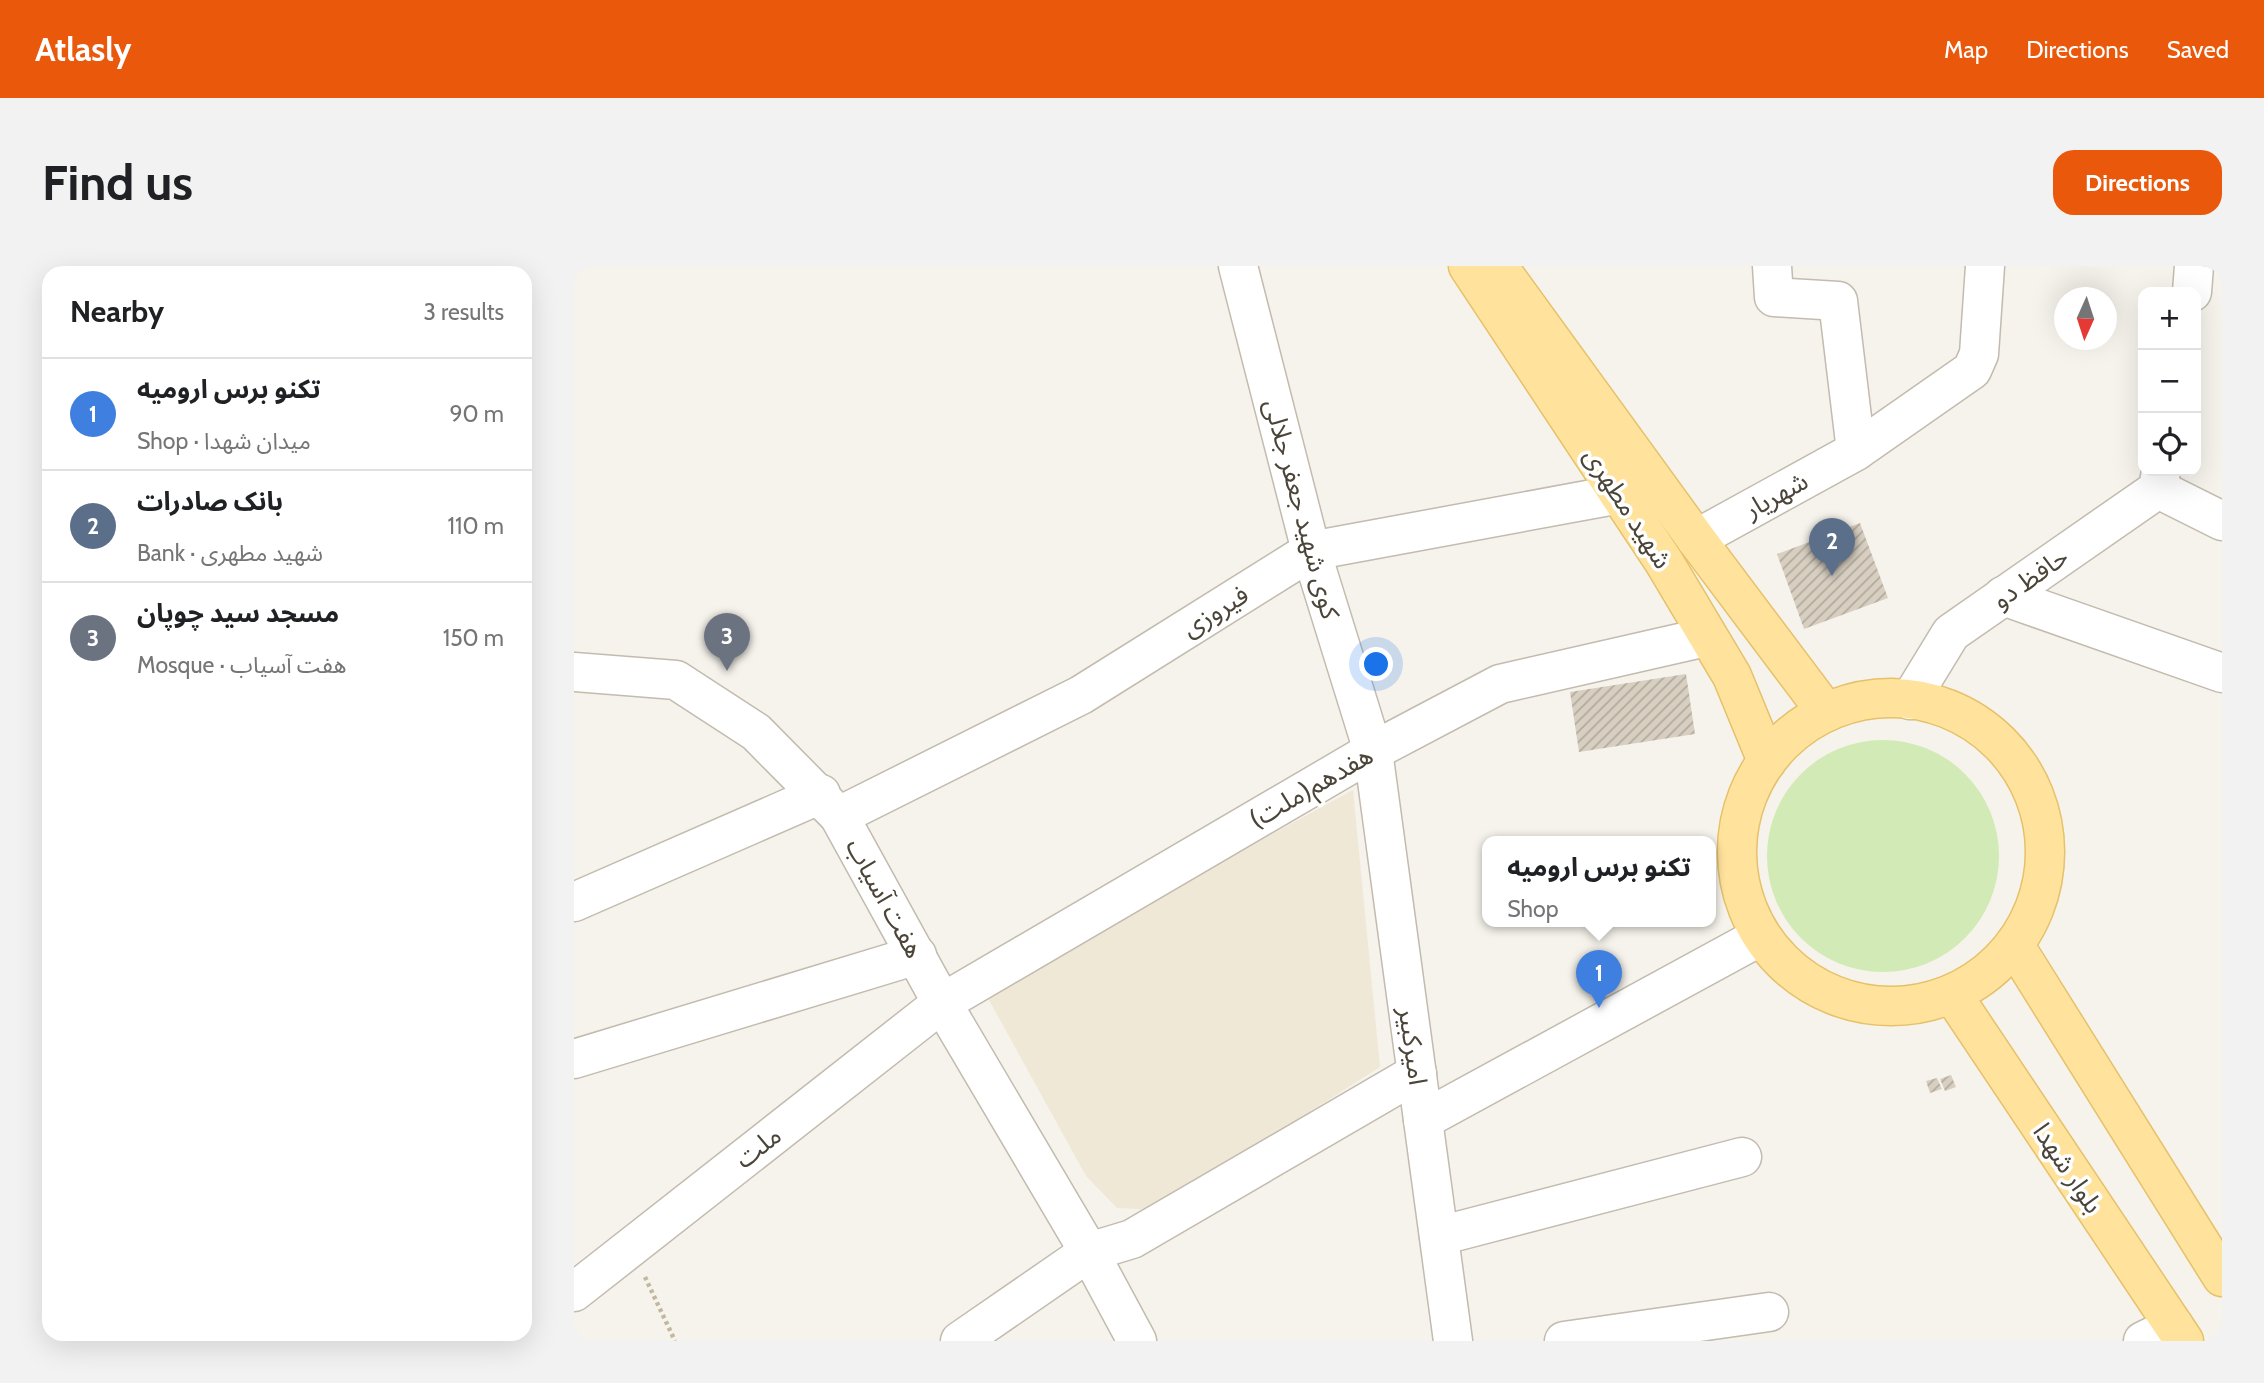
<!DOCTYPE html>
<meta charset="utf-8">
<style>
:root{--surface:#fff;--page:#f2f2f2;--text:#202124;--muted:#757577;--line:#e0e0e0;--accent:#ea580c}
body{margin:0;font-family:Cabin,"Noto Sans Arabic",sans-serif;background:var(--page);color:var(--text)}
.controls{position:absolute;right:21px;top:21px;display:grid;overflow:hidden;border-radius:14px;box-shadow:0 7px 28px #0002}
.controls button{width:63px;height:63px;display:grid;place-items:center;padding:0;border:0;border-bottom:2px solid var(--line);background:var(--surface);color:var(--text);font:35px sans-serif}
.compass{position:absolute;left:1480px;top:21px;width:63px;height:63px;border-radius:50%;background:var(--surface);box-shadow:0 7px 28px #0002;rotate:183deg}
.you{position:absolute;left:803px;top:399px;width:24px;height:24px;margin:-18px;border:5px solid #fff;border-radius:50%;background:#1a73e8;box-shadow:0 0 0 10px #1a73e833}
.badge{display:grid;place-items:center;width:46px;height:46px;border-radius:50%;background:var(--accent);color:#fff;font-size:23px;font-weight:700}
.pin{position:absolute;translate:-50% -58px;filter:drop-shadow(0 2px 4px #0008)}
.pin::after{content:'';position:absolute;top:37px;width:24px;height:21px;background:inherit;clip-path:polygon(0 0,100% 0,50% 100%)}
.popup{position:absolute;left:908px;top:570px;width:234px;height:91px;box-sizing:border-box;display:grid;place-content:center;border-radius:14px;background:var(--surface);filter:drop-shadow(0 2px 5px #0005);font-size:23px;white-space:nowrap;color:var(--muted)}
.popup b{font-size:26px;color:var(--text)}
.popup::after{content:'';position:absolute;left:50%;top:100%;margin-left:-14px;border:14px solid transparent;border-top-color:var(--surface)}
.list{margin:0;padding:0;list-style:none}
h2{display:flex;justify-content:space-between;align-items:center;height:91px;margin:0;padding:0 28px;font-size:30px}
h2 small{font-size:23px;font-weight:400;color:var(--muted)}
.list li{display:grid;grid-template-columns:46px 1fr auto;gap:21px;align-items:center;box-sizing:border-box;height:112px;padding:0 28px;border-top:2px solid var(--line)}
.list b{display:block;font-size:26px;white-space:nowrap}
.list p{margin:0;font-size:23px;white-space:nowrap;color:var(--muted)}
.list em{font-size:23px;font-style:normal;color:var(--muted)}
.icon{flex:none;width:38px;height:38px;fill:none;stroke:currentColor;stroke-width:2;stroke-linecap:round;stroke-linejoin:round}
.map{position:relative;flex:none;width:1648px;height:1075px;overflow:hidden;border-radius:21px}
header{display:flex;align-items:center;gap:42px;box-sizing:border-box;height:98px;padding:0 35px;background:var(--accent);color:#fff}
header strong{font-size:33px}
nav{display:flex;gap:38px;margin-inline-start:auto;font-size:24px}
.intro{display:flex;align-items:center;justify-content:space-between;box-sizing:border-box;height:168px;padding:0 42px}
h1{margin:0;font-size:49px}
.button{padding:18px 32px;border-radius:21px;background:var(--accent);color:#fff;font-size:24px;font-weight:700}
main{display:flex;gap:42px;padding:0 42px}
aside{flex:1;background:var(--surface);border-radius:21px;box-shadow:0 7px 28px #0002}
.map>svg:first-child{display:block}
</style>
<header>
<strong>Atlasly</strong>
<nav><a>Map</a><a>Directions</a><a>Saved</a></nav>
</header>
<div class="intro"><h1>Find us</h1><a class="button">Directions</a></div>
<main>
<aside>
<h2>Nearby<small>3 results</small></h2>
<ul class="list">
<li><span class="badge" style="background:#3f7fe0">1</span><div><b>تکنو برس ارومیه</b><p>Shop · میدان شهدا</p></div><em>90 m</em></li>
<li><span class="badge" style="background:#5c6f8a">2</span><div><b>بانک صادرات</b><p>Bank · شهید مطهری</p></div><em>110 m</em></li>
<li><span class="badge" style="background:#6b7280">3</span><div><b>مسجد سید چوپان</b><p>Mosque · هفت آسیاب</p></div><em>150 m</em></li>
</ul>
</aside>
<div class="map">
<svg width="1648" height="1075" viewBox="0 0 1648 1075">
<defs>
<pattern id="building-hatch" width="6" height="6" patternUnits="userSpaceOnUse" patternTransform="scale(1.75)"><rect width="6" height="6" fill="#d8cfc1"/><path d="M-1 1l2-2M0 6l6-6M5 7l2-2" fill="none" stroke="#b1aa9e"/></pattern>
</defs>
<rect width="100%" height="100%" fill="#f6f3ec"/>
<polygon fill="#efe8d6" points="779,524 806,801 581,944 543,942 512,910 410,725"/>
<circle fill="#d2eab5" cx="1309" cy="590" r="116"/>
<g fill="url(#building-hatch)">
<polygon points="1286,257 1314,332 1230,363 1203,288"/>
<polygon points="1112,408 1121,468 1005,486 996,426"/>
<polygon points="1377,809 1382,821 1371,825 1366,813"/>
<polygon points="1363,812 1368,823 1356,827 1352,815"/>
</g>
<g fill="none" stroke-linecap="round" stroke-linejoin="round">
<defs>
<g id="minor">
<polyline points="664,0 737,285 799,485 879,1075"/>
<polyline points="1198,0 1200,31 1264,35 1282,185"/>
<polyline points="1618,26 1620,0"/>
<polyline points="1584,223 1648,255"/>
<polyline points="1122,273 1282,185 1398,104 1405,88 1411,0"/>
<polyline points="1429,330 1648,407"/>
<polyline points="0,406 102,414 182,466 265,550 368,737 515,986 563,1075"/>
<polyline points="1336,434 1377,367 1584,223 1587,205"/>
<polyline points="265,550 507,429 737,285 1046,228"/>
<polyline points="0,636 247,528"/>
<polyline points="0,793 343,689"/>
<polyline points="849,854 1187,670"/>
<polyline points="865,970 1168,891"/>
<polyline points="0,1026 368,737 799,485 926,418 1132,371"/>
<polyline points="386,1075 515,986 558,973 843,807"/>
<polyline points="990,1075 1195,1046"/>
<polyline points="1569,1075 1600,1060"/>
</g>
<g id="major">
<polyline points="894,0 1090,296 1158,410 1193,495"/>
<polyline points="926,3 1122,273 1252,446"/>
<circle cx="1317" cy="586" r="154"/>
<polyline points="1441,680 1648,1011"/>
<polyline points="1378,728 1610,1075"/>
</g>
</defs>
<use href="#minor" stroke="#c2bbae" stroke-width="41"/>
<use href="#major" stroke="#e6c16a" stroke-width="41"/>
<polyline stroke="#c4b79f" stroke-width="4.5" stroke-dasharray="3.5 3.5" stroke-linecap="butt" points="71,1011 101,1075"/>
<use href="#minor" stroke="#fff" stroke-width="38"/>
<use href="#major" stroke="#ffe39c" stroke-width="38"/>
</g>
<g text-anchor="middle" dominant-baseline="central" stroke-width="7" stroke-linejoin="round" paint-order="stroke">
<g font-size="26" fill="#4b4439" stroke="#fff">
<text transform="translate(1202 229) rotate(-29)">شهریار</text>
<text transform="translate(1054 242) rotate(57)">شهید مطهری</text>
<text transform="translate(728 243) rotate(75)">کوی شهید جعفر جلالی</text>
<text transform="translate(1456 312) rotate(-35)">حافظ دو</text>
<text transform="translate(641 345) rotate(-32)">فیروزی</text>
<text transform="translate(737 521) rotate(-30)">هفدهم(ملت)</text>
<text transform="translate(311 632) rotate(61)">هفت آسیاب</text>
<text transform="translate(839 780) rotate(82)">امیرکبیر</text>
<text transform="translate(184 881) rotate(-38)">ملت</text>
<text transform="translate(1494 902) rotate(56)">بلوار شهدا</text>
</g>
</g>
</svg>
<div class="controls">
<button>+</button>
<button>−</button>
<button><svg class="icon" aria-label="locate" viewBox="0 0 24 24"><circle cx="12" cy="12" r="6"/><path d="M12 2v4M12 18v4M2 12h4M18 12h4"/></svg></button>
</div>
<svg class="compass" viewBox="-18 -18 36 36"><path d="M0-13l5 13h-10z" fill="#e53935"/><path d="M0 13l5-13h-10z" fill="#757577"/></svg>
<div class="you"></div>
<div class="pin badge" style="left:1025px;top:742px;background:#3f7fe0">1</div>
<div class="popup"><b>تکنو برس ارومیه</b>Shop</div>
<div class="pin badge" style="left:1258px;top:310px;background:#5c6f8a">2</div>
<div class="pin badge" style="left:153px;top:405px;background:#6b7280">3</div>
</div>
</main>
